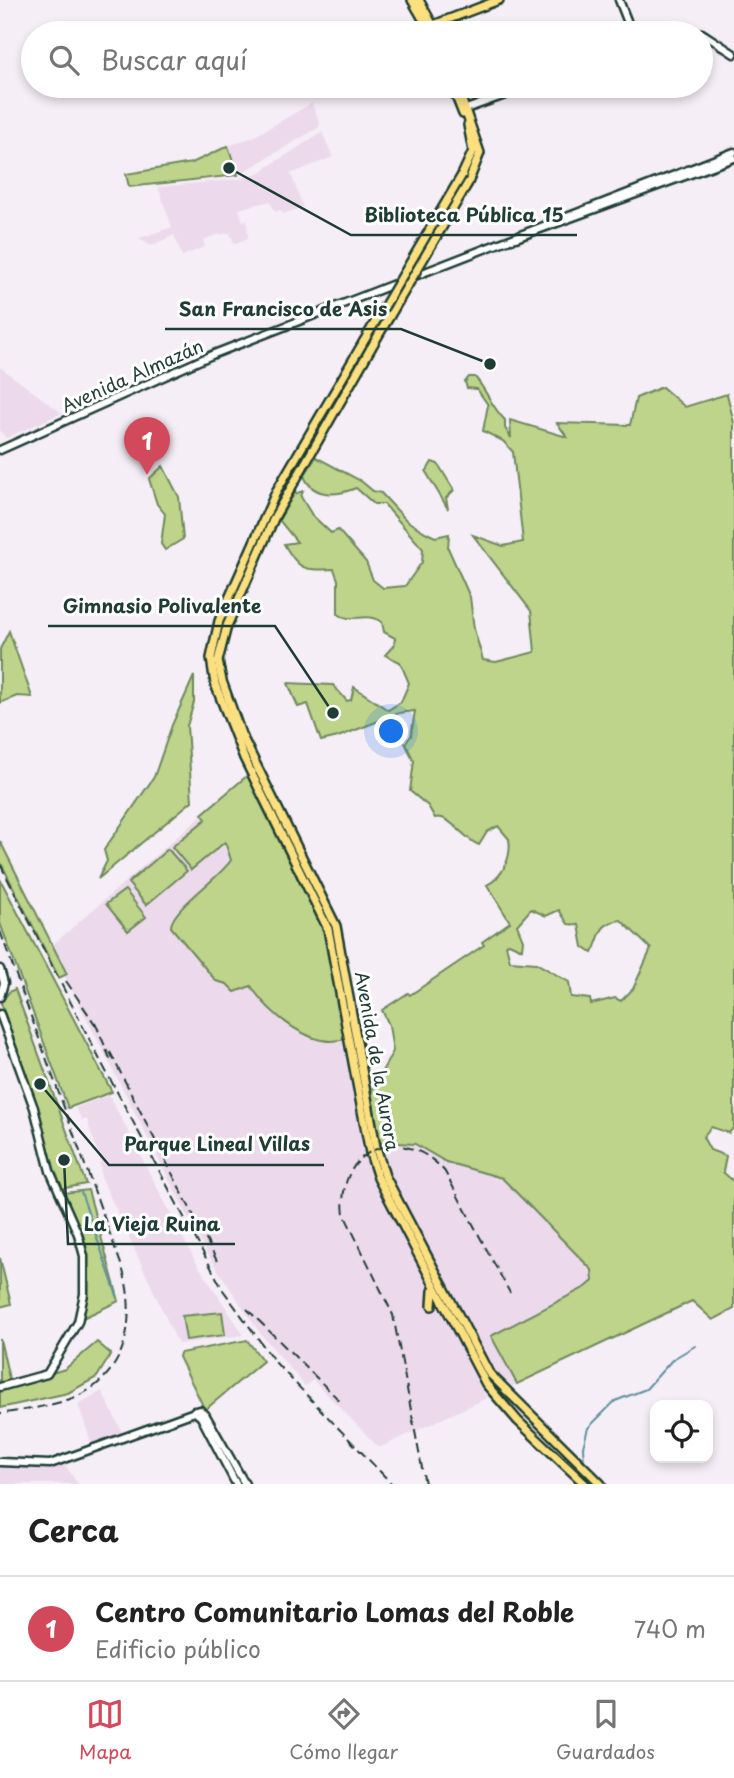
<!DOCTYPE html>
<html lang="es">
<meta charset="utf-8">
<style>
:root{--surface:#fff;--page:#f6f6f6;--text:#222;--muted:#767676;--line:#e0e0e0;--accent:#d1495b}
body{margin:0;font-family:"Playpen Sans",sans-serif;background:var(--page);color:var(--text)}
.controls{position:absolute;right:21px;bottom:21px;display:grid;overflow:hidden;border-radius:14px;box-shadow:0 4px 10px #0003}
.controls button{width:63px;height:63px;display:grid;place-items:center;padding:0;border:0;border-bottom:2px solid var(--line);background:var(--surface);color:var(--text);font:35px sans-serif}
.you{position:absolute;left:392px;top:732px;width:24px;height:24px;margin:-18px;border:5px solid #fff;border-radius:50%;background:#1a73e8;box-shadow:0 0 0 10px #1a73e833}
.badge{display:grid;place-items:center;width:46px;height:46px;border-radius:50%;background:var(--accent);color:#fff;font-size:23px;font-weight:700}
.pin{position:absolute;translate:-50% -58px;filter:drop-shadow(0 2px 4px #0008)}
.pin::after{content:'';position:absolute;top:37px;width:24px;height:21px;background:inherit;clip-path:polygon(0 0,100% 0,50% 100%)}
.list{margin:0;padding:0;list-style:none}
h2{display:flex;justify-content:space-between;align-items:center;height:91px;margin:0;padding:0 28px;font-size:30px}
h2 small{font-size:23px;font-weight:400;color:var(--muted)}
.list li{display:grid;grid-template-columns:46px 1fr auto;gap:21px;align-items:center;box-sizing:border-box;height:105px;padding:0 28px;border-top:2px solid var(--line)}
.list b{display:block;font-size:26px;white-space:nowrap}
.list p{margin:0;font-size:23px;white-space:nowrap;color:var(--muted)}
.list em{font-size:23px;font-style:normal;color:var(--muted)}
.icon{flex:none;width:38px;height:38px;fill:none;stroke:currentColor;stroke-width:2;stroke-linecap:round;stroke-linejoin:round}
.map{position:relative;flex:none;width:734px;height:1484px;overflow:hidden}
.search{position:absolute;background:var(--surface);box-shadow:0 4px 10px #0003;left:21px;right:21px;top:21px;height:77px;display:flex;align-items:center;gap:18px;box-sizing:border-box;padding:0 24px;border-radius:38px;color:var(--muted);font-size:26px}
.sheet{height:196px;background:var(--surface)}
nav{display:flex;justify-content:space-around;align-items:center;box-sizing:border-box;height:98px;border-top:2px solid var(--line);background:var(--surface);font-size:19px;color:var(--muted)}
nav a{display:grid;justify-items:center;gap:4px}
nav .on{color:var(--accent)}
.map>svg:first-child{display:block}
</style>
<div class="map">
<svg width="734" height="1484" viewBox="0 0 734 1484">
<rect width="100%" height="100%" fill="#f6eef6"/>
<filter id="ink" filterUnits="userSpaceOnUse"><feTurbulence type="fractalNoise" baseFrequency=".0143" numOctaves="2"/><feDisplacementMap in="SourceGraphic" scale="14" xChannelSelector="R" yChannelSelector="G"/><feConvolveMatrix kernelMatrix="1 2 1 2 8 2 1 2 1" color-interpolation-filters="sRGB"/></filter>
<g filter="url(#ink)">
<g fill="#ecdaec">
<polygon points="312,103 320,124 318,128 238,175 228,146 253,137"/>
<polygon points="322,132 333,157 291,174 303,207 283,214 281,210 275,212 270,201 239,209 243,221 247,220 248,238 234,244 230,233 217,235 203,240 205,247 182,256 174,235 151,246 139,238 172,227 158,187 239,179 258,173"/>
<polygon points="0,365 1,368 62,413 6,438 0,431"/>
<polygon points="249,774 323,927 371,1173 487,1398 379,1448 313,1380 305,1386 259,1332 206,1252 50,947"/>
<polygon points="109,1095 196,1262 244,1335 178,1344 101,1177 100,1160 87,1120 82,1120 75,1108"/>
<polygon points="396,1141 424,1147 446,1162 497,1176 509,1183 592,1270 593,1280 586,1287 491,1336 517,1384 507,1389 488,1367 390,1179 379,1142"/>
<polygon points="102,1391 123,1434 92,1445 78,1404"/>
<polygon points="63,1462 78,1484 0,1484 0,1465 44,1468"/>
</g>
<g fill="#bdd48a" stroke="#6e885f" stroke-width="2" fill-rule="evenodd">
<polygon points="228,146 238,175 129,187 126,174 192,163"/>
<path d="M 469,377 L 475,377 C 487,391 492,408 505,420 L 505,428 L 511,438 L 510,420 L 567,437 L 557,423 L 630,425 L 636,398 L 662,387 L 685,407 L 727,394 L 734,423 L 734,1127 L 729,1133 L 711,1127 L 703,1137 L 710,1150 L 726,1156 L 723,1172 L 734,1182 L 734,1309 L 713,1320 L 692,1301 L 517,1384 L 491,1336 L 586,1287 L 593,1281 L 592,1270 L 502,1178 L 446,1162 L 415,1144 L 379,1142 L 371,1092 L 393,1051 L 389,1025 L 382,1010 L 408,993 L 410,995 L 484,945 L 482,942 L 510,922 L 487,885 C 503,877 512,857 509,839 L 498,826 L 487,832 L 479,845 C 464,840 450,814 435,818 L 428,806 L 410,791 L 414,761 L 405,743 L 411,736 L 415,711 L 399,713 L 338,737 L 321,741 L 308,704 L 298,707 L 288,683 L 333,685 L 347,701 L 351,700 L 354,687 L 388,710 L 401,702 L 409,683 L 400,662 L 385,655 L 394,645 L 395,638 L 384,632 L 382,622 C 367,611 351,624 338,614 L 338,580 L 334,569 C 305,570 300,572 284,544 L 297,542 L 279,520 L 294,494 L 303,491 L 301,497 L 312,515 L 331,533 L 338,530 L 366,562 L 373,580 L 383,588 L 405,586 L 422,562 L 423,549 L 384,504 L 374,504 L 356,488 C 337,496 313,498 304,476 L 316,457 L 361,481 L 373,491 L 381,493 L 407,521 L 427,533 L 435,537 L 449,534 L 448,548 L 470,597 L 474,629 L 483,660 L 496,662 L 535,652 L 531,611 L 473,535 L 503,546 L 523,542 L 513,452 L 503,441 L 483,431 L 488,405 L 477,389 L 467,388 L 465,382 ZM 531,909 L 546,916 L 559,910 L 568,924 L 579,925 L 583,947 L 592,953 C 602,936 596,924 621,920 L 651,949 L 633,989 L 621,1001 L 615,998 L 591,1004 L 590,999 L 571,997 L 569,982 L 536,963 L 510,961 L 506,945 L 509,943 L 522,949 L 523,940 L 517,925 Z"/>
<polygon points="432,462 438,464 454,490 446,498 448,509 426,472"/>
<polygon points="163,466 179,497 183,539 165,550 161,544 165,514 157,504 149,479"/>
<polygon points="9,631 32,697 17,696 0,703 0,649"/>
<polygon points="194,676 194,702 187,726 192,801 98,879 107,861 104,850 154,777 172,725"/>
<path d="M 249,774 L 324,927 L 347,1038 C 314,1052 268,1013 251,986 L 235,992 L 227,984 L 216,981 L 171,927 C 170,910 220,878 231,860 L 225,842 L 191,870 L 172,847 L 206,819 L 202,814 Z"/>
<polygon points="0,841 67,974 59,978 0,861"/>
<polygon points="168,849 187,871 146,905 128,883"/>
<polygon points="0,879 112,1092 68,1108 0,923"/>
<polygon points="125,890 146,917 128,931 106,904"/>
<polygon points="15,989 86,1184 60,1189 34,1097 1,1003 9,992"/>
<path d="M 88,1190 L 119,1301 L 83,1318 C 94,1266 82,1240 63,1193 Z"/>
<polygon points="0,1258 11,1304 0,1307"/>
<polygon points="222,1312 225,1335 186,1340 182,1316"/>
<polygon points="0,1339 10,1383 0,1385"/>
<polygon points="247,1340 263,1361 205,1410 179,1357 180,1353"/>
<polygon points="97,1342 111,1354 97,1377 68,1393 0,1408 0,1389 65,1369"/>
</g>
<g fill="none" stroke-linecap="round" stroke-linejoin="round">
<g stroke="#5f90a1" stroke-width="2">
<polyline points="81,1192 117,1296"/>
<polyline points="584,1462 583,1447 588,1428 615,1401 646,1389 673,1359 695,1346"/>
<polyline points="577,1484 577,1482"/>
</g>
<defs>
<g id="secondary">
<polyline points="619,0 632,33"/>
<polyline points="680,33 702,33 734,54"/>
<polyline points="466,109 530,86"/>
<polyline points="513,239 734,158"/>
<polyline points="0,450 214,354 734,152"/>
<polyline points="0,969 4,983 0,997"/>
<polyline points="0,1014 34,1108 50,1171 78,1234 84,1256 84,1294 78,1322 47,1374 0,1387"/>
<polyline points="194,1411 201,1417 236,1484"/>
<polyline points="0,1462 50,1464 200,1410 205,1414 245,1484"/>
</g>
<g id="primary">
<polyline points="412,0 431,33"/>
<polyline points="419,0 437,33"/>
<polyline points="428,27 499,0"/>
<polyline points="452,86 463,114"/>
<polyline points="457,86 480,153 468,183"/>
<polyline points="462,175 473,151 468,125"/>
<polyline points="364,341 277,490 219,621 211,658 215,684 244,758 328,929 370,1153 378,1178 486,1384 518,1421 585,1484"/>
<polyline points="371,348 275,516 227,626 218,661 222,681 241,734 336,926 376,1147 385,1176 489,1373 601,1484"/>
<polyline points="432,1306 433,1291"/>
</g>
</defs>
<use href="#secondary" stroke="#1f3d34" stroke-width="11"/>
<use href="#primary" stroke="#1f3d34" stroke-width="12"/>
<use href="#secondary" stroke="#fff" stroke-width="6"/>
<use href="#primary" stroke="#fce080" stroke-width="7"/>
<g stroke="#1f3d34" stroke-width="2" stroke-dasharray="10 5" stroke-linecap="butt">
<polyline points="0,864 100,1060 223,1290 275,1362 392,1484"/>
<path d="M 0,931 L 122,1267 C 138,1319 127,1379 70,1399 C 47,1407 23,1410 0,1414"/>
<polyline points="66,981 99,1030"/>
<polyline points="95,1022 111,1061"/>
<polyline points="110,1052 217,1261"/>
<polyline points="247,1309 342,1403"/>
<path d="M 425,1484 L 393,1315 L 344,1214 C 335,1148 403,1122 445,1172 L 510,1293"/>
</g>
<defs>
<g id="primary-bridge">
<polyline points="364,341 462,175"/>
<polyline points="371,348 468,183"/>
</g>
</defs>
<use href="#primary-bridge" stroke="#1f3d34" stroke-width="12" stroke-linecap="butt"/>
<use href="#primary-bridge" stroke="#fce080" stroke-width="7"/>
</g>
</g>
<g text-anchor="middle" dominant-baseline="central" stroke-width="6" stroke-linejoin="round" paint-order="stroke">
<g font-size="18" fill="#1f3d34" stroke="#fff">
<text transform="translate(132 375) rotate(-24)">Avenida Almazán</text>
<text transform="translate(378 1061) rotate(80)">Avenida de la Aurora</text>
</g>
</g>
<path fill="none" stroke="#1f3d34" stroke-width="2.5" d="M229 168L351 235H577M490 364L401 329H165M333 713L275 626H48M40 1084L109 1165H324M64 1160L68 1244H235"/>
<g fill="#1f3d34" stroke="#fff" stroke-width="2.5">
<circle cx="229" cy="168" r="7"/>
<circle cx="490" cy="364" r="7"/>
<circle cx="333" cy="713" r="7"/>
<circle cx="40" cy="1084" r="7"/>
<circle cx="64" cy="1160" r="7"/>
</g>
<g font-size="19" text-anchor="middle" font-weight="bold" fill="#1f3d34" stroke="#fff" stroke-width="6" stroke-linejoin="round" paint-order="stroke">
<text x="464" y="222">Biblioteca Pública 15</text>
<text x="283" y="316">San Francisco de Asis</text>
<text x="162" y="613">Gimnasio Polivalente</text>
<text x="217" y="1151">Parque Lineal Villas</text>
<text x="152" y="1231">La Vieja Ruina</text>
</g>
</svg>
<div class="controls">
<button><svg class="icon" aria-label="locate" viewBox="0 0 24 24"><circle cx="12" cy="12" r="6"/><path d="M12 2v4M12 18v4M2 12h4M18 12h4"/></svg></button>
</div>
<div class="you"></div>
<div class="pin badge" style="left:147px;top:475px">1</div>
<div class="search"><svg class="icon" aria-label="search" viewBox="0 0 24 24"><circle cx="10" cy="10" r="6"/><path d="M15 15l6 6"/></svg>Buscar aquí</div>
</div>
<section class="sheet">
<h2>Cerca<small></small></h2>
<ul class="list">
<li><span class="badge">1</span><div><b>Centro Comunitario Lomas del Roble</b><p>Edificio público</p></div><em>740 m</em></li>
</ul>
</section>
<nav>
<a class="on"><svg class="icon" aria-label="map" viewBox="0 0 24 24"><path d="M3 6l6-2 6 2 6-2v14l-6 2-6-2-6 2zM9 4v14M15 6v14"/></svg>Mapa</a>
<a><svg class="icon" aria-label="directions" viewBox="0 0 24 24"><path d="M12 3l9 9-9 9-9-9zM9 14v-3h6M13 9l2 2-2 2"/></svg>Cómo llegar</a>
<a><svg class="icon" aria-label="saved" viewBox="0 0 24 24"><path d="M7 4h10v16l-5-4-5 4z"/></svg>Guardados</a>
</nav>
